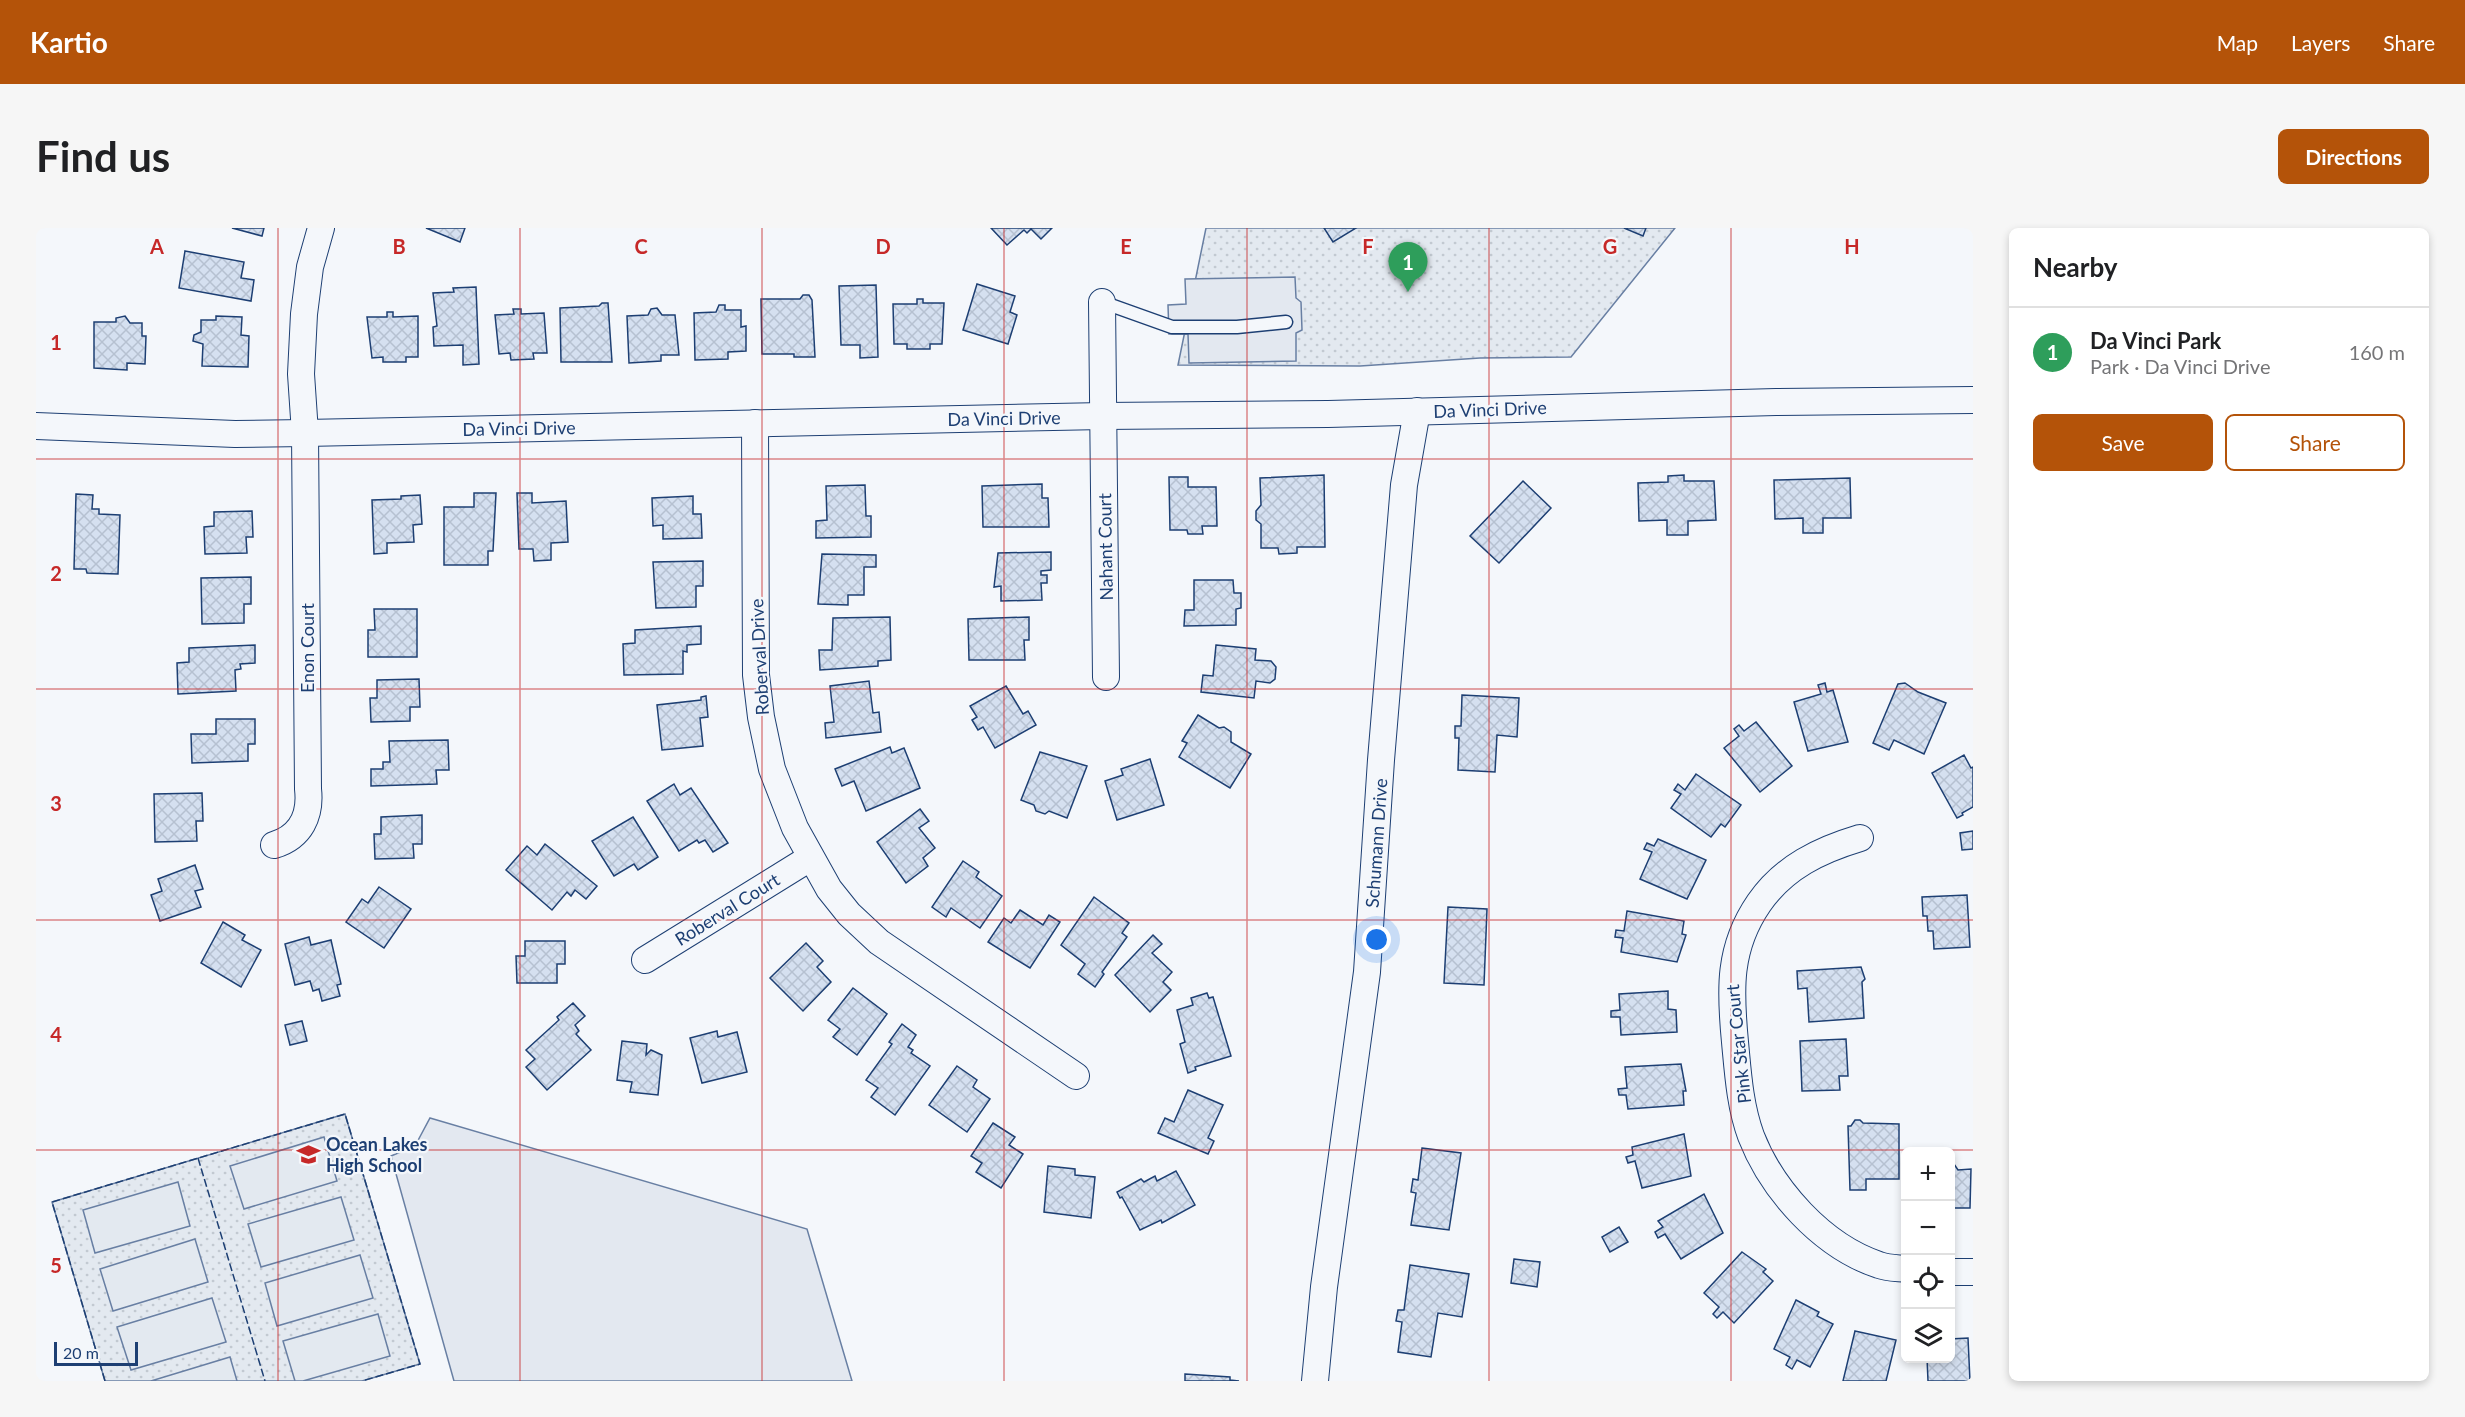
<!DOCTYPE html>
<meta charset="utf-8">
<style>
:root{--surface:#fff;--page:#f6f6f6;--text:#202124;--muted:#757577;--line:#e0e0e0;--accent:#b45309}
body{margin:0;font-family:Lato,sans-serif;background:var(--page);color:var(--text)}
.controls{position:absolute;right:18px;bottom:18px;display:grid;overflow:hidden;border-radius:9px;box-shadow:0 3px 9px #0003}
.controls button{width:54px;height:54px;display:grid;place-items:center;padding:0;border:0;border-bottom:2px solid var(--line);background:var(--surface);color:var(--text);font:30px sans-serif}
.scale{position:absolute;left:18px;bottom:15px;width:84px;box-sizing:border-box;padding-left:6px;border:3px solid #1d3f73;border-top:0;font-size:16px;line-height:21px;white-space:nowrap;color:#1d3f73;-webkit-text-stroke:4px #f4f7fb;paint-order:stroke}
.you{position:absolute;left:1341px;top:712px;width:21px;height:21px;margin:-15px;border:4px solid #fff;border-radius:50%;background:#1a73e8;box-shadow:0 0 0 9px #1a73e833}
.badge{display:grid;place-items:center;width:39px;height:39px;border-radius:50%;background:var(--accent);color:#fff;font-size:20px;font-weight:700}
.pin{position:absolute;translate:-50% -50px;filter:drop-shadow(0 2px 3px #0008)}
.pin::after{content:'';position:absolute;top:32px;width:21px;height:18px;background:inherit;clip-path:polygon(0 0,100% 0,50% 100%)}
.list{margin:0;padding:0;list-style:none}
h2{display:flex;justify-content:space-between;align-items:center;height:78px;margin:0;padding:0 24px;font-size:26px}
h2 small{font-size:20px;font-weight:400;color:var(--muted)}
.list li{display:grid;grid-template-columns:39px 1fr auto;gap:18px;align-items:center;box-sizing:border-box;height:90px;padding:0 24px;border-top:2px solid var(--line)}
.list b{display:block;font-size:22px;white-space:nowrap}
.list p{margin:0;font-size:20px;white-space:nowrap;color:var(--muted)}
.list em{font-size:20px;font-style:normal;color:var(--muted)}
.actions{display:flex;gap:12px;padding:18px 24px}
.actions a{flex:1;padding:14px 0;border:2px solid var(--accent);border-radius:9px;text-align:center;font-size:21px;color:var(--accent)}
.actions .main{background:var(--accent);color:#fff}
.icon{flex:none;width:33px;height:33px;fill:none;stroke:currentColor;stroke-width:2;stroke-linecap:round;stroke-linejoin:round}
.map{position:relative;flex:none;width:1937px;height:1153px;overflow:hidden;border-radius:9px}
header{display:flex;align-items:center;gap:36px;box-sizing:border-box;height:84px;padding:0 30px;background:var(--accent);color:#fff}
header strong{font-size:28px}
nav{display:flex;gap:33px;margin-inline-start:auto;font-size:21px}
.intro{display:flex;align-items:center;justify-content:space-between;box-sizing:border-box;height:144px;padding:0 36px}
h1{margin:0;font-size:42px}
.button{padding:15px 27px;border-radius:9px;background:var(--accent);color:#fff;font-size:21px;font-weight:700}
main{display:flex;gap:36px;padding:0 36px}
aside{flex:1;background:var(--surface);border-radius:9px;box-shadow:0 3px 9px #0003}
.map>svg:first-child{display:block}
</style>
<header>
<strong>Kartio</strong>
<nav><a>Map</a><a>Layers</a><a>Share</a></nav>
</header>
<div class="intro"><h1>Find us</h1><a class="button">Directions</a></div>
<main>
<div class="map">
<svg width="1937" height="1153" viewBox="0 0 1937 1153">
<defs>
<pattern id="park-dots" width="8" height="8" patternUnits="userSpaceOnUse" patternTransform="scale(1.5)"><rect width="8" height="8" fill="#e3e9f0"/><path d="M2 2h.1M6 6h.1" fill="none" stroke="#c2c9d1" stroke-width="1.8" stroke-linecap="round"/></pattern>
<pattern id="building-cross-hatch" width="8" height="8" patternUnits="userSpaceOnUse" patternTransform="scale(1.5)"><rect width="8" height="8" fill="#d5e0f0"/><path d="M0 0l8 8M0 8l8-8" fill="none" stroke="#b6c1d1"/></pattern>
</defs>
<rect width="100%" height="100%" fill="#f4f7fb"/>
<g fill="url(#park-dots)" stroke="#687fa3" stroke-width="1.5">
<polygon points="1170,0 1639,0 1535,129 1444,130 1324,138 1142,137"/>
<polygon points="309,886 384,1136 326,1153 69,1153 16,974"/>
</g>
<g fill="#e3e9f0" stroke="#687fa3" stroke-width="1.5">
<polygon points="288,909 301,953 208,981 194,938"/>
<polygon points="142,954 154,998 59,1025 47,982"/>
<polygon points="305,969 318,1012 225,1039 212,996"/>
<polygon points="159,1011 172,1054 77,1083 64,1041"/>
<polygon points="324,1027 337,1070 241,1098 229,1055"/>
<polygon points="176,1070 190,1114 95,1142 81,1099"/>
<polygon points="342,1086 354,1128 267,1153 259,1153 247,1113"/>
<polygon points="194,1129 201,1153 115,1153"/>
</g>
<g fill="#e3e8f0" stroke="#687fa3" stroke-width="1.5">
<polygon points="1259,49 1260,70 1265,74 1266,102 1260,105 1260,133 1153,135 1152,106 1133,106 1132,77 1150,76 1149,51"/>
<polygon points="394,890 771,1001 816,1153 418,1153 355,928 379,918"/>
</g>
<g fill="url(#building-cross-hatch)" stroke="#1d3f73" stroke-width="1.5">
<polygon points="196,0 228,0 226,8"/>
<polygon points="390,0 429,0 424,14"/>
<polygon points="955,0 1016,0 1005,11 995,1 991,5 988,2 971,17"/>
<polygon points="1288,0 1320,0 1297,14"/>
<polygon points="1588,0 1610,0 1607,8"/>
<polygon points="149,23 208,34 205,50 218,52 215,73 143,60"/>
<polygon points="941,56 979,68 974,84 981,87 972,116 927,102"/>
<polygon points="840,57 842,129 824,130 824,117 805,117 803,58"/>
<polygon points="440,59 443,136 427,137 427,117 398,118 397,99 401,98 397,65 418,64 417,60"/>
<polygon points="767,67 773,67 776,72 779,129 758,129 758,126 726,126 725,71 764,71"/>
<polygon points="881,71 887,71 887,75 908,75 906,116 894,116 894,121 871,121 871,116 858,116 857,76 881,76"/>
<polygon points="566,75 572,75 576,134 525,134 524,80 563,78"/>
<polygon points="683,77 689,77 689,82 705,82 705,99 710,98 710,123 692,124 692,131 659,132 658,85 680,84"/>
<polygon points="621,80 626,87 639,87 643,127 625,127 625,133 593,135 591,88 612,87 615,81"/>
<polygon points="477,81 485,81 485,86 508,85 511,125 497,125 498,131 475,132 474,125 463,126 459,87 478,86"/>
<polygon points="351,84 357,84 357,89 382,88 382,129 370,129 370,134 347,134 347,129 336,130 331,89 351,89"/>
<polygon points="89,88 94,95 106,95 106,108 110,108 109,136 91,135 91,142 58,140 58,94 80,94 80,90"/>
<polygon points="180,88 206,89 205,107 213,108 212,139 166,138 167,116 157,113 158,107 165,104 165,92 180,92"/>
<polygon points="1288,247 1289,319 1261,319 1261,325 1243,326 1242,320 1225,320 1225,296 1220,292 1220,283 1225,277 1224,250"/>
<polygon points="1648,247 1648,253 1678,253 1680,292 1652,293 1652,307 1631,307 1631,292 1603,293 1602,255 1632,254 1632,248"/>
<polygon points="1133,249 1152,249 1152,259 1180,259 1181,298 1166,298 1167,306 1152,306 1151,302 1134,302"/>
<polygon points="1814,250 1815,290 1787,290 1787,305 1767,305 1767,290 1739,291 1738,252"/>
<polygon points="1487,253 1515,280 1463,335 1434,308"/>
<polygon points="1006,256 1006,270 1012,270 1013,299 947,299 946,258"/>
<polygon points="829,257 830,288 835,288 835,309 780,310 780,293 791,292 790,258"/>
<polygon points="438,265 460,265 457,323 452,323 452,337 408,337 408,279 438,279"/>
<polygon points="481,265 496,265 496,275 530,273 532,314 515,315 515,332 498,333 497,321 483,321"/>
<polygon points="40,266 57,267 56,281 63,281 63,286 84,287 82,346 51,345 50,341 38,341"/>
<polygon points="384,267 386,296 377,297 378,314 351,315 351,325 338,326 336,272 365,271 365,268"/>
<polygon points="657,268 657,286 665,286 666,310 627,311 627,297 617,298 616,270"/>
<polygon points="216,283 217,309 210,309 211,325 169,326 168,299 178,298 178,284"/>
<polygon points="1015,324 1015,342 1005,343 1005,347 1011,347 1011,355 1005,355 1006,372 965,373 965,358 958,359 962,325"/>
<polygon points="786,326 840,327 840,339 828,339 828,367 812,367 812,377 782,376"/>
<polygon points="667,333 667,358 660,358 660,379 620,380 617,334"/>
<polygon points="215,349 215,376 208,376 208,395 166,396 165,350"/>
<polygon points="1158,352 1197,352 1198,365 1205,365 1205,380 1200,381 1200,397 1148,398 1149,382 1158,382"/>
<polygon points="338,381 381,381 381,429 332,429 332,402 339,402"/>
<polygon points="854,389 855,432 842,433 842,438 784,442 783,422 796,422 797,390"/>
<polygon points="993,389 993,412 988,412 989,432 933,432 932,391"/>
<polygon points="665,398 665,416 651,417 651,424 647,423 647,446 588,447 587,416 599,415 599,402"/>
<polygon points="219,417 219,435 204,436 205,441 199,442 200,463 142,466 141,435 153,434 153,420"/>
<polygon points="1180,417 1220,421 1219,432 1235,433 1240,439 1239,451 1234,455 1220,453 1218,470 1165,464 1167,447 1177,448"/>
<polygon points="383,451 384,479 374,479 374,493 335,494 334,470 341,470 341,452"/>
<polygon points="833,453 837,485 843,484 845,504 790,510 789,495 798,494 794,458"/>
<polygon points="1789,455 1791,464 1797,462 1812,514 1772,523 1758,474 1785,466 1782,457"/>
<polygon points="1869,455 1882,464 1910,475 1888,526 1858,512 1853,522 1837,515 1862,456"/>
<polygon points="970,458 987,486 992,483 1000,497 959,520 947,499 942,502 936,492 941,489 934,478"/>
<polygon points="1426,467 1483,470 1481,509 1461,507 1459,544 1422,542 1423,510 1419,510 1419,498 1425,498"/>
<polygon points="670,468 672,489 664,490 667,518 626,522 621,477 665,472 665,469"/>
<polygon points="1162,487 1183,500 1188,499 1195,504 1195,514 1215,526 1194,560 1143,529 1151,515 1146,513"/>
<polygon points="180,491 219,491 219,516 212,516 212,533 156,535 155,506 180,506"/>
<polygon points="1720,494 1756,538 1724,564 1688,520 1703,508 1698,501 1703,497 1708,503"/>
<polygon points="412,512 413,542 400,542 401,556 335,558 335,541 347,541 347,534 354,534 353,513"/>
<polygon points="854,519 856,525 868,520 884,560 830,583 818,553 806,558 799,541"/>
<polygon points="1004,524 1051,538 1031,590 1013,583 1009,586 1000,583 998,577 985,572"/>
<polygon points="1928,527 1935,540 1937,539 1937,579 1926,585 1927,587 1921,590 1896,545"/>
<polygon points="1114,531 1128,577 1081,592 1069,553 1087,547 1085,541"/>
<polygon points="1660,546 1705,577 1689,599 1685,596 1675,609 1635,580 1645,566 1638,562 1642,556 1649,562"/>
<polygon points="638,556 644,567 655,560 692,615 677,624 669,612 663,615 661,612 643,623 611,573"/>
<polygon points="166,565 167,593 160,593 161,613 119,614 118,566"/>
<polygon points="884,581 893,593 883,600 899,620 887,630 892,638 870,655 841,614"/>
<polygon points="386,587 386,616 377,616 378,630 339,631 338,606 345,606 345,589"/>
<polygon points="597,589 622,629 602,642 598,636 578,648 556,613"/>
<polygon points="1937,603 1937,621 1926,622 1924,605"/>
<polygon points="1622,611 1670,632 1651,671 1604,651 1616,624 1608,621 1611,615 1618,618"/>
<polygon points="509,616 561,658 550,671 539,662 535,668 531,664 516,682 470,642 491,618 501,627"/>
<polygon points="927,633 943,644 940,649 966,668 944,700 915,680 910,689 896,679"/>
<polygon points="159,637 167,661 159,663 165,679 124,693 115,667 126,663 122,651"/>
<polygon points="343,659 375,681 348,720 310,694 326,671 332,675"/>
<polygon points="1931,667 1934,719 1898,721 1897,703 1892,703 1891,688 1887,688 1886,669"/>
<polygon points="1058,669 1093,695 1086,705 1091,709 1066,744 1068,746 1059,759 1042,746 1049,736 1025,717"/>
<polygon points="1412,679 1451,681 1448,757 1408,755"/>
<polygon points="984,682 1007,697 1013,687 1024,694 994,740 952,714 968,690 975,695"/>
<polygon points="1591,683 1648,693 1646,706 1650,707 1641,734 1585,724 1587,710 1579,709 1580,702 1588,703"/>
<polygon points="187,694 209,707 206,712 225,722 205,759 165,735"/>
<polygon points="1117,707 1126,716 1116,725 1136,744 1127,754 1135,762 1114,784 1079,747"/>
<polygon points="273,709 275,717 295,712 305,756 301,757 304,768 286,773 283,761 277,763 274,753 259,757 249,716"/>
<polygon points="489,713 529,713 529,736 521,736 521,755 481,755 480,728 489,728"/>
<polygon points="770,715 787,733 781,739 795,754 767,783 734,750"/>
<polygon points="1825,739 1829,751 1826,754 1828,790 1773,794 1771,760 1762,761 1761,743"/>
<polygon points="817,760 851,786 821,827 797,809 804,801 792,792"/>
<polygon points="1632,763 1632,781 1640,782 1641,804 1585,807 1584,789 1575,789 1575,783 1584,782 1583,766"/>
<polygon points="1171,765 1173,770 1177,769 1195,828 1159,839 1160,842 1152,845 1144,816 1149,814 1141,782 1157,777 1155,770"/>
<polygon points="537,775 549,788 539,797 543,803 540,806 555,822 511,862 490,839 499,831 490,822 523,792 521,789"/>
<polygon points="266,793 271,813 254,817 249,797"/>
<polygon points="866,796 880,807 872,819 877,822 875,825 894,838 859,887 835,869 842,860 830,852 856,816 853,814"/>
<polygon points="681,803 682,809 701,804 711,844 666,855 654,810"/>
<polygon points="1810,811 1812,848 1803,848 1804,862 1766,863 1764,813"/>
<polygon points="586,813 611,816 610,827 615,822 626,827 622,867 594,864 596,854 581,852"/>
<polygon points="1645,836 1650,863 1647,863 1648,877 1592,881 1590,867 1583,867 1582,861 1591,860 1589,839"/>
<polygon points="921,838 941,852 937,859 954,871 931,904 893,877"/>
<polygon points="1152,862 1187,877 1172,910 1178,913 1172,926 1122,905 1129,890 1138,894"/>
<polygon points="1819,892 1824,892 1827,895 1863,896 1863,951 1830,951 1830,962 1814,962 1812,898 1815,898"/>
<polygon points="957,895 979,909 973,917 987,926 965,960 940,944 946,935 935,928"/>
<polygon points="1648,906 1655,948 1606,960 1599,933 1592,935 1590,929 1597,927 1596,919"/>
<polygon points="1386,920 1425,925 1413,1002 1375,997 1380,965 1375,964 1377,951 1382,952"/>
<polygon points="1914,936 1918,936 1922,942 1935,941 1934,980 1914,980"/>
<polygon points="1012,938 1039,941 1039,947 1059,949 1055,990 1008,984"/>
<polygon points="1140,943 1159,977 1126,995 1125,992 1104,1002 1086,969 1084,970 1081,964 1105,951 1108,954 1119,948 1121,953"/>
<polygon points="1668,966 1687,1005 1645,1031 1629,1006 1622,1010 1619,1004 1627,999 1622,993"/>
<polygon points="1583,999 1592,1014 1574,1024 1566,1009"/>
<polygon points="1706,1024 1730,1041 1727,1044 1737,1053 1698,1095 1687,1084 1681,1090 1677,1086 1683,1079 1668,1065"/>
<polygon points="1478,1031 1504,1034 1501,1059 1475,1055"/>
<polygon points="1374,1037 1433,1046 1426,1089 1402,1085 1395,1129 1362,1124 1366,1094 1360,1093 1362,1082 1368,1082"/>
<polygon points="1760,1072 1783,1084 1781,1088 1797,1096 1774,1139 1761,1132 1756,1141 1750,1137 1754,1129 1738,1121"/>
<polygon points="1819,1103 1860,1112 1850,1153 1807,1153"/>
<polygon points="1932,1110 1934,1153 1892,1153 1891,1130 1914,1130 1914,1111"/>
<polygon points="1149,1146 1194,1149 1194,1152 1203,1153 1149,1153"/>
</g>
<g fill="none" stroke-linecap="round" stroke-linejoin="round">
<defs>
<polyline id="service" points="1066,74 1136,99 1201,99 1250,94"/>
<g id="minor">
<polyline points="1066,74 1070,449"/>
<polyline points="719,195 720,447 725,489 736,541 759,600 793,661 813,686 843,714 1040,848"/>
<polyline points="0,198 199,206 269,205 1067,188 1292,186 1740,174 1937,172"/>
<path d="M 1824,610 C 1784,622 1748,639 1723,675 C 1692,720 1694,762 1699,814 C 1702,846 1704,878 1715,908 C 1736,962 1786,1018 1843,1037 C 1851,1040 1861,1040 1870,1041"/>
<path d="M 238,617 C 265,609 275,587 272,561 L 269,205 L 265,146 L 268,86 L 274,39 L 285,0"/>
<polyline points="609,732 774,630"/>
<polyline points="1914,1044 1937,1044"/>
<polyline points="1279,1153 1288,1059 1331,744 1345,532 1368,257 1381,183"/>
</g>
</defs>
<use href="#service" stroke="#1d3f73" stroke-width="15"/>
<use href="#minor" stroke="#1d3f73" stroke-width="28"/>
<use href="#service" stroke="#f4f7fb" stroke-width="12"/>
<use href="#minor" stroke="#f4f7fb" stroke-width="26"/>
<g stroke="#1d3f73" stroke-width="1.5" stroke-dasharray="8 3" stroke-linecap="butt">
<polyline points="162,930 229,1153"/>
<polyline points="69,1153 16,974 309,886 384,1136 326,1153"/>
</g>
</g>
<path fill="none" stroke="#c62828" stroke-width="1.5" stroke-opacity="0.55" d="M 242,0 L 242,1153M 484,0 L 484,1153M 726,0 L 726,1153M 968,0 L 968,1153M 1211,0 L 1211,1153M 1453,0 L 1453,1153M 1695,0 L 1695,1153M 0,231 L 1937,231M 0,461 L 1937,461M 0,692 L 1937,692M 0,922 L 1937,922"/>
<defs>
<symbol id="school-bare" viewBox="-9 -9 18 18"><path d="M0-5L7-2L0 1L-7-2ZM-4 1L0 2.5L4 1V4Q0 6-4 4Z" fill="#c62828" stroke="#f4f7fb" stroke-width="2.5" paint-order="stroke"/></symbol>
</defs>
<g fill-rule="evenodd">
<use href="#school-bare" x="256" y="910" width="33" height="33"/>
</g>
<g text-anchor="middle" dominant-baseline="central" stroke-width="4.5" stroke-linejoin="round" paint-order="stroke">
<g font-size="18" fill="#1d3f73" stroke="#f4f7fb">
<text transform="translate(1454 181) rotate(-2)">Da Vinci Drive</text>
<text transform="translate(968 190) rotate(-1)">Da Vinci Drive</text>
<text transform="translate(483 200) rotate(-1)">Da Vinci Drive</text>
<text transform="translate(1069 319) rotate(-91)">Nahant Court</text>
<text transform="translate(271 420) rotate(-90)">Enon Court</text>
<text transform="translate(723 429) rotate(-93)">Roberval Drive</text>
<text transform="translate(1340 615) rotate(-86)">Schumann Drive</text>
<text transform="translate(691 681) rotate(-32)">Roberval Court</text>
<text transform="translate(1702 816) rotate(-96)">Pink Star Court</text>
</g>
<g font-size="18" font-weight="bold" fill="#1d3f73" stroke="#f4f7fb" text-anchor="start">
<text x="290" y="916">Ocean Lakes<tspan x="290" dy="21">High School</tspan></text>
</g>
</g>
<g font-size="20" text-anchor="middle" font-weight="bold" fill="#c62828" stroke="#f4f7fb" stroke-width="4.5" stroke-linejoin="round" paint-order="stroke">
<text x="121" y="26">A</text>
<text x="363" y="26">B</text>
<text x="605" y="26">C</text>
<text x="847" y="26">D</text>
<text x="1090" y="26">E</text>
<text x="1332" y="26">F</text>
<text x="1574" y="26">G</text>
<text x="1816" y="26">H</text>
<text x="20" y="122">1</text>
<text x="20" y="353">2</text>
<text x="20" y="583">3</text>
<text x="20" y="814">4</text>
<text x="20" y="1045">5</text>
</g>
</svg>
<div class="controls">
<button>+</button>
<button>−</button>
<button><svg class="icon" aria-label="locate" viewBox="0 0 24 24"><circle cx="12" cy="12" r="6"/><path d="M12 2v4M12 18v4M2 12h4M18 12h4"/></svg></button>
<button><svg class="icon" aria-label="layers" viewBox="0 0 24 24"><path d="M12 4l9 5-9 5-9-5zM3 14l9 5 9-5"/></svg></button>
</div>
<div class="scale">20 m</div>
<div class="you"></div>
<div class="pin badge" style="left:1372px;top:64px;background:#2e9e5b">1</div>
</div>
<aside>
<h2>Nearby<small></small></h2>
<ul class="list">
<li><span class="badge" style="background:#2e9e5b">1</span><div><b>Da Vinci Park</b><p>Park · Da Vinci Drive</p></div><em>160 m</em></li>
</ul>
<div class="actions"><a class="main">Save</a><a>Share</a></div>
</aside>
</main>
